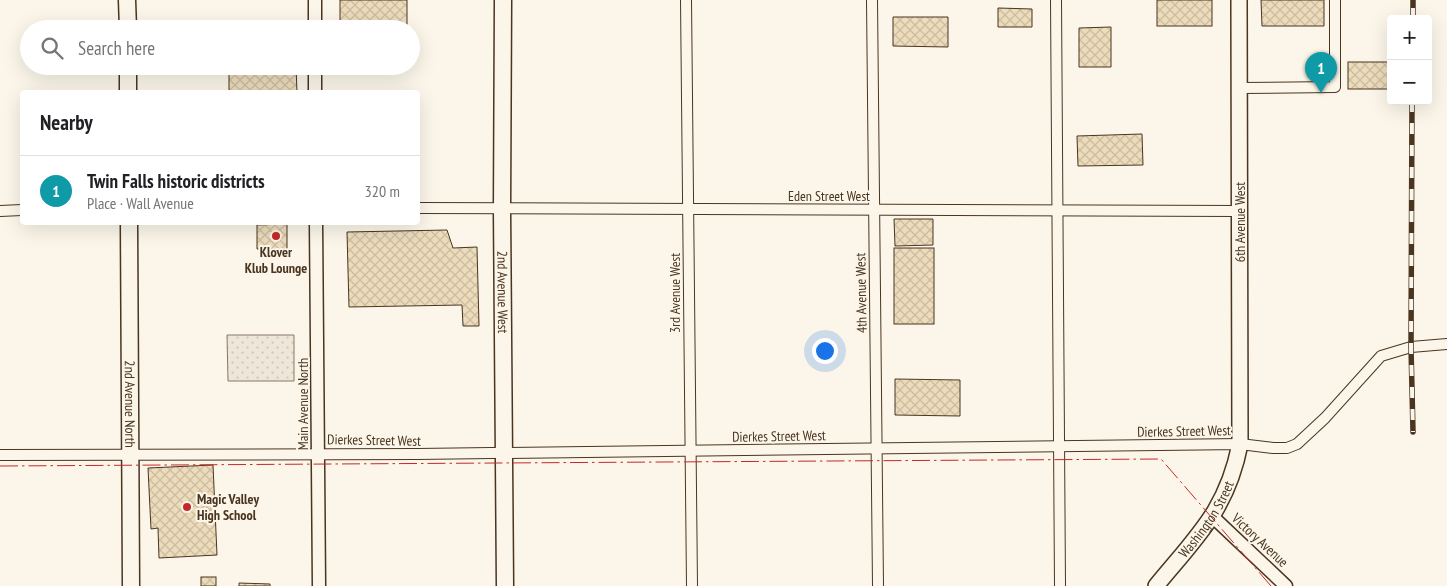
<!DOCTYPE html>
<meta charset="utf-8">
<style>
:root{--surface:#fff;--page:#f6f6f6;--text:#202124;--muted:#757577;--line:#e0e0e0;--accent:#b45309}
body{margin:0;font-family:"PT Sans Narrow",sans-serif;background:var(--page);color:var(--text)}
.controls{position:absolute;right:15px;top:15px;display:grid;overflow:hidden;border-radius:5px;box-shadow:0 5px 20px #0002}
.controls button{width:45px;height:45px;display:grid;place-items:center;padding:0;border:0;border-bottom:1px solid var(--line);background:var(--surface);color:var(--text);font:25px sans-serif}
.you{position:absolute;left:824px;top:350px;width:18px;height:18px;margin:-12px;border:4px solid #fff;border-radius:50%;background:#1a73e8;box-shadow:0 0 0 8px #1a73e833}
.badge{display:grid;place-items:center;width:32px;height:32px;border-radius:50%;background:var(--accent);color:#fff;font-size:16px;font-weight:700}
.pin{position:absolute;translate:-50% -41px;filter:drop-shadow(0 1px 2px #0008)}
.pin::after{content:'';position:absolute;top:26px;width:18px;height:15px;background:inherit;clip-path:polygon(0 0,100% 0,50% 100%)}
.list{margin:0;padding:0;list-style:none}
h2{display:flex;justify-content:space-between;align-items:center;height:65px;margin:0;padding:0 20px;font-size:21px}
h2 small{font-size:16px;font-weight:400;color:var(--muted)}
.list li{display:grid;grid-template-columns:32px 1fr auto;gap:15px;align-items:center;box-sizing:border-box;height:70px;padding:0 20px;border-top:1px solid var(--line)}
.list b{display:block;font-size:19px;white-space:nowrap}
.list p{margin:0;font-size:16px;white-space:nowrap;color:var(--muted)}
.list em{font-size:16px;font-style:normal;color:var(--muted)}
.icon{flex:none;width:28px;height:28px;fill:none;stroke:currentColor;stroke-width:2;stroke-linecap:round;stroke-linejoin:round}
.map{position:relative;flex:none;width:1447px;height:586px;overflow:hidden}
.search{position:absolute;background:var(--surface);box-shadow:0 5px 20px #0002;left:20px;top:20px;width:400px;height:55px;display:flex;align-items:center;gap:12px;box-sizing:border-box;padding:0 18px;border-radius:28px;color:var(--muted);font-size:19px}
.panel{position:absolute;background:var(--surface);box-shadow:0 5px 20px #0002;left:20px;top:90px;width:400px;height:135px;border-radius:5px}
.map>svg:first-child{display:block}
</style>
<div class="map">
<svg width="1447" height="586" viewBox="0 0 1447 586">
<defs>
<pattern id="grass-dots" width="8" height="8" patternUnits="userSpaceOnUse" patternTransform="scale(1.25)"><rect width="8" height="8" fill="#ede6d9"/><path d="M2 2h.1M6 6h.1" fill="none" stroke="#cdc6ba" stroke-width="1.8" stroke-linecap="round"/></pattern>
<pattern id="building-cross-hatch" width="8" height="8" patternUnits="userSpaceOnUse" patternTransform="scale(1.25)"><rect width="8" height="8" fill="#ecdcbc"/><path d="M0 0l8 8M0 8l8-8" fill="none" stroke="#ccbda1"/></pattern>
</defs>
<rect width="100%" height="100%" fill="#fbf6e9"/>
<polygon fill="url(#grass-dots)" stroke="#887966" points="227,335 294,335 294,381 228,381"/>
<g fill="url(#building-cross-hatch)" stroke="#4a3520">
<rect x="340" y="0" width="67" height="29"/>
<rect x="1157" y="0" width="55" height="26"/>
<polygon points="1261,0 1324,0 1324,26 1262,26"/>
<polygon points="998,8 1032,9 1032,27 998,27"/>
<polygon points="893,17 948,17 948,47 893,46"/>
<polygon points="1111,27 1111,67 1079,67 1079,28"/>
<rect x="1348" y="62" width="43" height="27"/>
<polygon points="229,66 296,66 297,92 229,92"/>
<polygon points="1142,134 1143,165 1078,166 1077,136"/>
<polygon points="894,219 933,219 933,245 895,246"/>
<polygon points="287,224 287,249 257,249 257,225"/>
<polygon points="447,230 453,248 477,247 479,326 463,326 462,305 349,307 347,232"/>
<rect x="894" y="248" width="40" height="76"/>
<polygon points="895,379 960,380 960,416 895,415"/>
<polygon points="213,465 217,555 159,558 158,528 151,529 148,468"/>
<rect x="201" y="577" width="15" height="9"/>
<polygon points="239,583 270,584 270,586 239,586"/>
</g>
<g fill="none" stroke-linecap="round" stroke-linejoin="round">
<defs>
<g id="minor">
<polyline points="686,0 692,586"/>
<polyline points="872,0 878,586"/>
<polyline points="1056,0 1060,586"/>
<polyline points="1240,88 1335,87 1335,0"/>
<polyline points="418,208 1240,211"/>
<polyline points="0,211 22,210"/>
<polyline points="0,455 417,454 1240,444 1273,448 1287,448 1297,444 1325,418 1381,356 1411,347 1447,344"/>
</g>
<g id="tertiary">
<polyline points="315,0 315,29"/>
<polyline points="315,66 315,92"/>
<polyline points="316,222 319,586"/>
<polyline points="1213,517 1286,586"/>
</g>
<g id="secondary">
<path id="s1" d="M 1156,586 C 1197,536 1227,510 1240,444 L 1239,0"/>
</g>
<g id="primary">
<polyline points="127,0 128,29"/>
<path id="s2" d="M 503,0 L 502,209 L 505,586"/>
<polyline points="128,66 128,92"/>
<path id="s3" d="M 129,222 L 131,586"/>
</g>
</defs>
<use href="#minor" stroke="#4a3520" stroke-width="12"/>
<use href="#tertiary" stroke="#4a3520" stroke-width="15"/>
<use href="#secondary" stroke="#4a3520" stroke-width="18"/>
<use href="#primary" stroke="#4a3520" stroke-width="19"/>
<use href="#minor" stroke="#fbf6e9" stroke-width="10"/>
<use href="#tertiary" stroke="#fbf6e9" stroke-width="12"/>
<use href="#secondary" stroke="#fbf6e9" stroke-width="15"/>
<use href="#primary" stroke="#fbf6e9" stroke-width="16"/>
<defs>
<g id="rail">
<polyline points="1413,19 1413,0"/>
<polyline points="1412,101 1411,347 1413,432"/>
</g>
</defs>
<use href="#rail" stroke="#4a3520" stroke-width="5.5"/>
<use href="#rail" stroke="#fbf6e9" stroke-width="4" stroke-dasharray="11" stroke-linecap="butt"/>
<polyline stroke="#c62828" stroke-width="1" stroke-dasharray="18 4 2.5 4" stroke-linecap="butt" points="0,466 1161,459 1271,586"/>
</g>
<g fill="#c62828" stroke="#fbf6e9" stroke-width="2">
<circle cx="276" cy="236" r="5"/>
<circle cx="187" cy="507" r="5"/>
</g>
<g text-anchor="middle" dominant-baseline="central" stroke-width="4" stroke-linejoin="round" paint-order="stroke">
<g font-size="14" fill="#4a3520" stroke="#fbf6e9">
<text x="829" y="196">Eden Street West</text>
<text transform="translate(1240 222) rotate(-90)">6th Avenue West</text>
<text stroke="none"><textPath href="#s2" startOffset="292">2nd Avenue West</textPath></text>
<text transform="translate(675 293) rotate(-90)">3rd Avenue West</text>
<text transform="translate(861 293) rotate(-91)">4th Avenue West</text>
<text stroke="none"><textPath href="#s3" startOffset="182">2nd Avenue North</textPath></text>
<text transform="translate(303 404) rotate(-90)">Main Avenue North</text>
<text transform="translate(1184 431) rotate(-1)">Dierkes Street West</text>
<text transform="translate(779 436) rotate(-1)">Dierkes Street West</text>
<text transform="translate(374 440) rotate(1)">Dierkes Street West</text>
<text stroke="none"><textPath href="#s1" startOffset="84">Washington Street</textPath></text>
<text transform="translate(1260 540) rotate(43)">Victory Avenue</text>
</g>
<g font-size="14" font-weight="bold" fill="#4a3520" stroke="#fbf6e9">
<text x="276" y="252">Klover<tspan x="276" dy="16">Klub Lounge</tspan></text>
<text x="197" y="499" text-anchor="start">Magic Valley<tspan x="197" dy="16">High School</tspan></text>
</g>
</g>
</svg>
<div class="controls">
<button>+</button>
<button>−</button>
</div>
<div class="you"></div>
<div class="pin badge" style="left:1321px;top:93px;background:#0f9aa8">1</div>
<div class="search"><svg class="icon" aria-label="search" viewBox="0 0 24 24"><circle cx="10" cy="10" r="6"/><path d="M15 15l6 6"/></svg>Search here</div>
<section class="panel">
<h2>Nearby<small></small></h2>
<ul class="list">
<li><span class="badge" style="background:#0f9aa8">1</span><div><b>Twin Falls historic districts</b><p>Place · Wall Avenue</p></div><em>320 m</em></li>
</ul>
</section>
</div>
